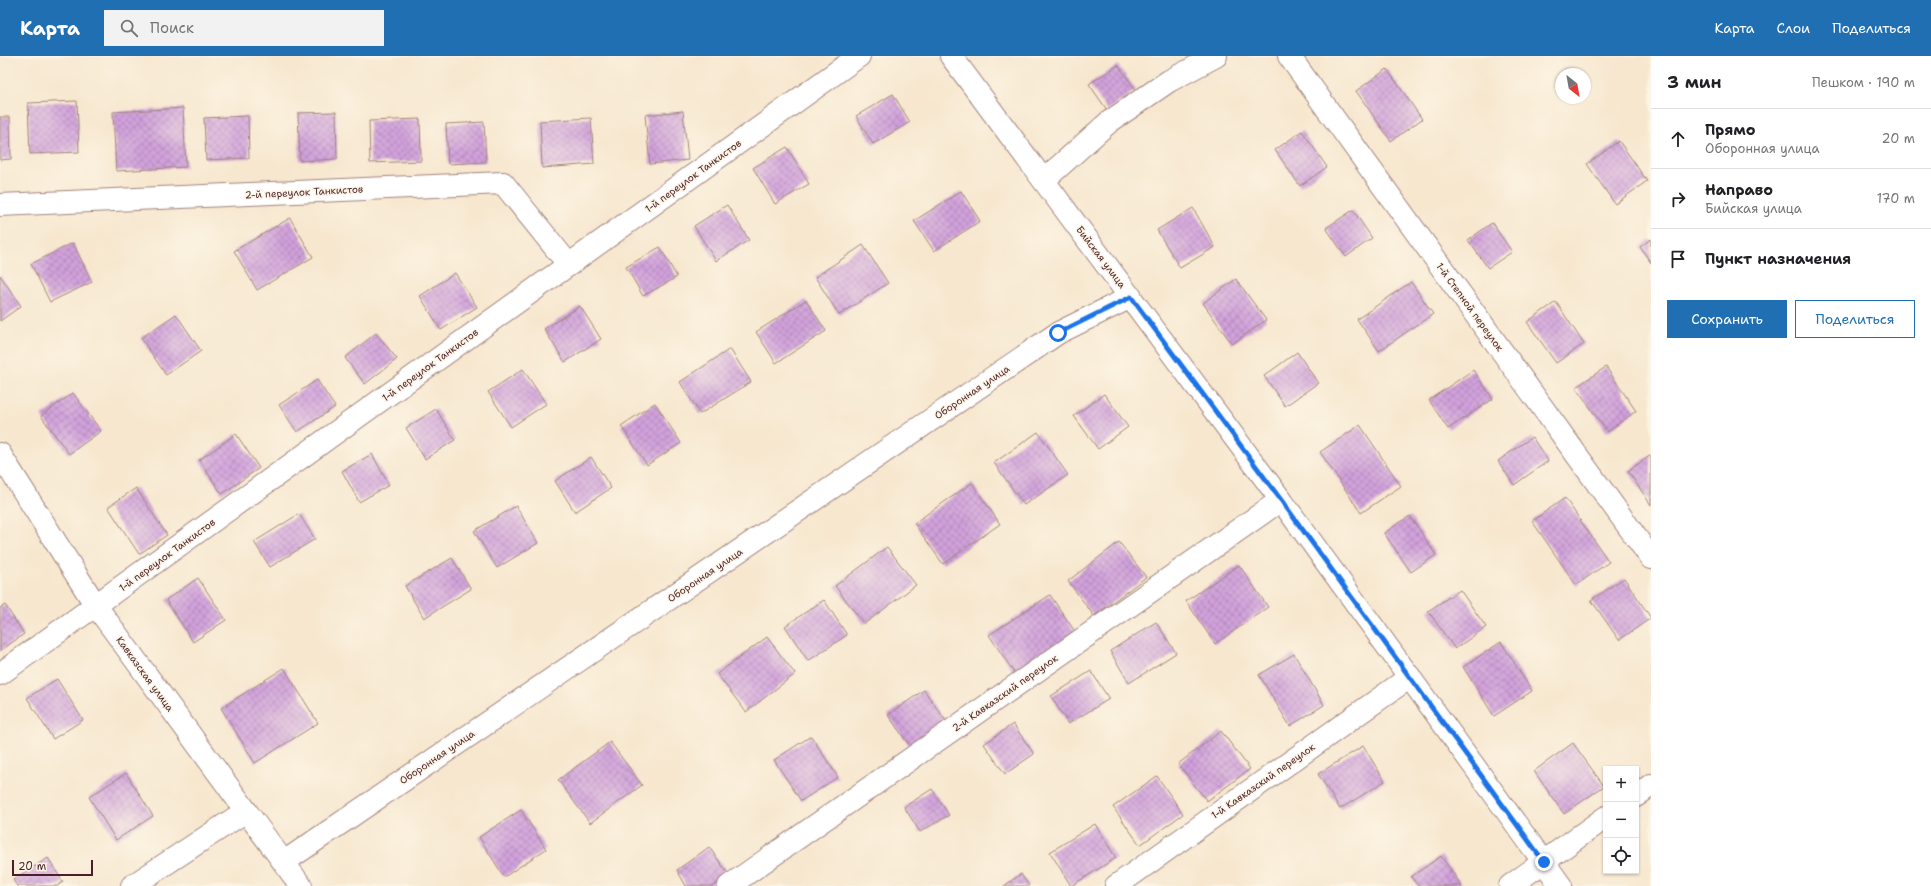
<!DOCTYPE html>
<html lang="ru">
<meta charset="utf-8">
<style>
:root{--surface:#fff;--page:#f2f2f2;--text:#202124;--muted:#757577;--line:#e0e0e0;--accent:#1f6fb2}
body{margin:0;font-family:"Shantell Sans",sans-serif;background:var(--page);color:var(--text)}
.controls{position:absolute;right:12px;bottom:12px;display:grid;overflow:hidden;border-radius:0px;box-shadow:0 1px 3px #0004}
.controls button{width:36px;height:36px;display:grid;place-items:center;padding:0;border:0;border-bottom:1px solid var(--line);background:var(--surface);color:var(--text);font:20px sans-serif}
.compass{position:absolute;left:1555px;top:12px;width:36px;height:36px;border-radius:50%;background:var(--surface);box-shadow:0 1px 3px #0004;rotate:149deg}
.scale{position:absolute;left:12px;bottom:10px;width:81px;box-sizing:border-box;padding-left:4px;border:2px solid #4a1f2b;border-top:0;font-size:11px;line-height:14px;white-space:nowrap;color:#4a1f2b;-webkit-text-stroke:3px #fcf5e5;paint-order:stroke}
.stop{position:absolute;width:12px;height:12px;margin:-9px;border:3px solid #1a73e8;border-radius:50%;background:#fff}
.stop.end{background:#1a73e8;border-color:#fff;box-shadow:0 1px 4px #0008}
.list{margin:0;padding:0;list-style:none}
h2{display:flex;justify-content:space-between;align-items:center;height:52px;margin:0;padding:0 16px;font-size:17px}
h2 small{font-size:13px;font-weight:400;color:var(--muted)}
.list li{display:grid;grid-template-columns:26px 1fr auto;gap:12px;align-items:center;box-sizing:border-box;height:60px;padding:0 16px;border-top:1px solid var(--line)}
.list b{display:block;font-size:15px;white-space:nowrap}
.list p{margin:0;font-size:13px;white-space:nowrap;color:var(--muted)}
.list em{font-size:13px;font-style:normal;color:var(--muted)}
.actions{display:flex;gap:8px;padding:12px 16px}
.actions a{flex:1;padding:9px 0;border:1px solid var(--accent);border-radius:0px;text-align:center;font-size:14px;color:var(--accent)}
.actions .main{background:var(--accent);color:#fff}
.icon{flex:none;width:22px;height:22px;fill:none;stroke:currentColor;stroke-width:2;stroke-linecap:round;stroke-linejoin:round}
.map{position:relative;flex:none;width:1651px;height:830px;overflow:hidden}
header{display:flex;align-items:center;gap:24px;box-sizing:border-box;height:56px;padding:0 20px;background:var(--accent);color:#fff}
header strong{font-size:19px}
nav{display:flex;gap:22px;margin-inline-start:auto;font-size:14px}
.search{width:280px;height:36px;background:var(--page);display:flex;align-items:center;gap:10px;box-sizing:border-box;padding:0 14px;border-radius:0px;color:var(--muted);font-size:15px}
main{display:flex}
aside{flex:1;background:var(--surface)}
.map>svg:first-child{display:block}
</style>
<header>
<strong>Карта</strong>
<div class="search"><svg class="icon" aria-label="search" viewBox="0 0 24 24"><circle cx="10" cy="10" r="6"/><path d="M15 15l6 6"/></svg>Поиск</div>
<nav><a>Карта</a><a>Слои</a><a>Поделиться</a></nav>
</header>
<main>
<div class="map">
<svg width="1651" height="830" viewBox="0 0 1651 830">
<defs>
<pattern id="building-cross-hatch" width="8" height="8" patternUnits="userSpaceOnUse"><rect width="8" height="8" fill="#d1a2dc"/><path d="M0 0l8 8M0 8l8-8" fill="none" stroke="#ac83b3"/></pattern>
</defs>
<rect width="100%" height="100%" fill="#fcf5e5"/>
<filter id="ink" filterUnits="userSpaceOnUse"><feTurbulence type="fractalNoise" baseFrequency=".025" numOctaves="2"/><feDisplacementMap in="SourceGraphic" scale="8" xChannelSelector="R" yChannelSelector="G"/><feConvolveMatrix kernelMatrix="1 2 1 2 8 2 1 2 1" color-interpolation-filters="sRGB"/></filter>
<filter id="wash" filterUnits="userSpaceOnUse"><feTurbulence type="fractalNoise" baseFrequency=".012" numOctaves="4" result="noise"/><feDisplacementMap in="SourceGraphic" scale="16" xChannelSelector="R" yChannelSelector="G"/><feGaussianBlur stdDeviation="0.9" result="paint"/><feColorMatrix in="noise" values="0 0 0 0 0 0 0 0 0 0 0 0 0 0 0 0 0 1.4 0 .05"/><feComposite in="paint" operator="in"/></filter>
<g filter="url(#wash)">
<rect width="100%" height="100%" fill="#f7e7cf"/>
<g id="blocks">
<g fill="url(#building-cross-hatch)">
<polygon points="1118,9 1136,34 1107,54 1089,28"/>
<polygon points="1387,13 1422,63 1391,85 1356,35"/>
<polygon points="893,38 910,66 873,88 856,60"/>
<polygon points="77,45 79,96 30,98 28,47"/>
<polygon points="183,52 186,111 116,115 113,56"/>
<polygon points="683,55 688,104 650,108 645,59"/>
<polygon points="336,56 337,103 300,105 298,57"/>
<polygon points="248,60 249,102 206,104 204,62"/>
<polygon points="0,61 10,61 11,103 0,104"/>
<polygon points="591,62 594,108 542,112 540,65"/>
<polygon points="420,63 421,105 370,107 369,65"/>
<polygon points="484,66 486,106 448,108 446,68"/>
<polygon points="1302,75 1327,111 1300,130 1275,94"/>
<polygon points="1619,85 1647,125 1615,148 1587,108"/>
<polygon points="787,91 809,128 775,148 753,112"/>
<polygon points="961,135 980,165 934,195 914,165"/>
<polygon points="727,149 749,184 716,205 694,170"/>
<polygon points="1193,152 1215,191 1180,212 1157,174"/>
<polygon points="1353,154 1372,182 1346,201 1326,172"/>
<polygon points="290,162 313,201 257,234 234,195"/>
<polygon points="1492,167 1512,196 1488,212 1468,184"/>
<polygon points="1651,183 1651,207 1640,191"/>
<polygon points="73,187 92,226 50,246 31,208"/>
<polygon points="863,189 888,227 839,259 815,221"/>
<polygon points="660,191 677,221 643,240 626,211"/>
<polygon points="455,217 477,251 441,274 420,240"/>
<polygon points="0,219 21,250 0,265"/>
<polygon points="1236,223 1266,264 1232,288 1203,247"/>
<polygon points="1411,226 1433,258 1379,295 1357,263"/>
<polygon points="806,244 826,275 776,307 756,276"/>
<polygon points="1556,246 1584,288 1556,307 1527,266"/>
<polygon points="580,250 601,283 565,306 544,273"/>
<polygon points="176,258 201,295 166,319 141,282"/>
<polygon points="376,277 397,303 365,328 345,302"/>
<polygon points="730,293 751,326 700,358 680,326"/>
<polygon points="1297,296 1318,327 1285,350 1264,320"/>
<polygon points="1606,311 1636,355 1607,376 1576,331"/>
<polygon points="523,313 546,348 511,371 488,336"/>
<polygon points="1473,314 1493,343 1448,373 1429,344"/>
<polygon points="317,324 335,351 297,376 279,349"/>
<polygon points="73,337 101,375 69,398 41,360"/>
<polygon points="1104,338 1128,371 1098,393 1074,360"/>
<polygon points="655,347 681,387 647,409 621,370"/>
<polygon points="436,353 455,384 425,403 406,372"/>
<polygon points="1360,369 1401,430 1361,457 1320,396"/>
<polygon points="1038,376 1068,419 1024,449 994,407"/>
<polygon points="236,378 259,412 222,438 199,404"/>
<polygon points="1532,381 1548,405 1514,429 1498,405"/>
<polygon points="372,398 389,429 359,446 342,415"/>
<polygon points="1651,399 1651,449 1628,415"/>
<polygon points="591,401 611,432 575,456 555,425"/>
<polygon points="972,427 1000,468 943,508 914,467"/>
<polygon points="136,432 167,479 139,498 108,451"/>
<polygon points="1565,442 1609,506 1576,529 1532,465"/>
<polygon points="516,450 538,487 497,512 474,475"/>
<polygon points="299,458 315,483 270,511 254,486"/>
<polygon points="1410,460 1436,499 1411,516 1384,477"/>
<polygon points="1119,486 1146,521 1094,560 1068,525"/>
<polygon points="887,491 916,529 864,568 835,530"/>
<polygon points="452,502 471,533 424,562 405,530"/>
<polygon points="1239,509 1268,551 1215,588 1186,545"/>
<polygon points="198,522 226,564 193,586 166,544"/>
<polygon points="1624,522 1651,562 1619,584 1591,544"/>
<polygon points="1460,534 1486,571 1455,593 1428,555"/>
<polygon points="1050,539 1076,577 1015,618 989,579"/>
<polygon points="824,544 847,579 808,605 785,570"/>
<polygon points="5,549 24,578 0,595 0,552"/>
<polygon points="1156,566 1176,597 1129,627 1110,595"/>
<polygon points="767,581 795,618 746,656 717,618"/>
<polygon points="1501,586 1532,635 1494,660 1463,611"/>
<polygon points="1294,598 1324,649 1290,670 1259,619"/>
<polygon points="284,612 318,667 255,707 221,652"/>
<polygon points="1091,615 1109,643 1068,668 1051,640"/>
<polygon points="57,623 83,664 53,683 27,642"/>
<polygon points="924,634 948,668 912,693 888,659"/>
<polygon points="1013,668 1034,698 1005,718 984,688"/>
<polygon points="1221,675 1250,713 1207,745 1178,708"/>
<polygon points="811,680 838,721 801,745 774,704"/>
<polygon points="610,686 642,729 590,767 558,724"/>
<polygon points="1573,687 1604,730 1564,758 1534,715"/>
<polygon points="1363,690 1385,725 1340,753 1318,718"/>
<polygon points="126,717 153,760 116,784 89,741"/>
<polygon points="1157,720 1183,758 1140,789 1113,751"/>
<polygon points="932,733 949,759 920,776 904,751"/>
<polygon points="521,754 546,793 504,821 479,781"/>
<polygon points="1095,768 1116,802 1071,830 1050,796"/>
<polygon points="709,791 729,819 713,830 686,830 677,814"/>
<polygon points="1441,800 1462,830 1418,830 1411,821"/>
<polygon points="48,802 63,826 57,830 17,830 13,824"/>
<polygon points="1021,818 1029,830 1004,830"/>
</g>
</g>
</g>
<g filter="url(#ink)">
<use href="#blocks" fill-opacity="0" stroke="#a0837d" stroke-width="1"/>
<g fill="none" stroke-linecap="round" stroke-linejoin="round">
<defs>
<g id="street">
<polyline points="951,0 1281,444 1561,830"/>
<polyline points="1289,0 1651,502"/>
<polyline points="1044,124 1109,66 1169,25 1216,0"/>
<polyline points="0,149 503,127 569,209"/>
<polyline points="0,398 96,550 301,830"/>
<polyline points="0,618 859,0"/>
<polyline points="1636,740 1651,729"/>
<polyline points="284,806 1058,277 1131,241"/>
<polyline points="132,830 246,755"/>
<polyline points="729,830 1281,444"/>
<polyline points="1116,830 1410,621"/>
<polyline points="1510,830 1606,761"/>
</g>
</defs>
<use href="#street" stroke="#a0837d" stroke-width="24"/>
<use href="#street" stroke="#fff" stroke-width="22"/>
</g>
</g>
<g fill="none" stroke-linecap="round" stroke-linejoin="round" filter="url(#ink)">
<polyline stroke="#1a73e8" stroke-width="5" points="1058,277 1131,241 1281,444 1544,806"/>
</g>
<g text-anchor="middle" dominant-baseline="central" stroke-width="3" stroke-linejoin="round" paint-order="stroke">
<g font-size="10" fill="#4a1f2b" stroke="#fcf5e5">
<text transform="translate(693 120) rotate(-36)">1-й переулок Танкистов</text>
<text transform="translate(304 136) rotate(-3)">2-й переулок Танкистов</text>
<text transform="translate(1101 201) rotate(53)">Бийская улица</text>
<text transform="translate(1470 251) rotate(54)">1-й Степной переулок</text>
<text transform="translate(430 309) rotate(-36)">1-й переулок Танкистов</text>
<text transform="translate(972 336) rotate(-34)">Оборонная улица</text>
<text transform="translate(167 499) rotate(-36)">1-й переулок Танкистов</text>
<text transform="translate(705 519) rotate(-34)">Оборонная улица</text>
<text transform="translate(145 618) rotate(54)">Кавказская улица</text>
<text transform="translate(1005 637) rotate(-35)">2-й Кавказский переулок</text>
<text transform="translate(437 701) rotate(-34)">Оборонная улица</text>
<text transform="translate(1263 725) rotate(-35)">1-й Кавказский переулок</text>
</g>
</g>
</svg>
<div class="controls">
<button>+</button>
<button>−</button>
<button><svg class="icon" aria-label="locate" viewBox="0 0 24 24"><circle cx="12" cy="12" r="6"/><path d="M12 2v4M12 18v4M2 12h4M18 12h4"/></svg></button>
</div>
<svg class="compass" viewBox="-18 -18 36 36"><path d="M0-13l5 13h-10z" fill="#e53935"/><path d="M0 13l5-13h-10z" fill="#757577"/></svg>
<div class="scale">20 m</div>
<div class="stop" style="left:1058px;top:277px"></div>
<div class="stop end" style="left:1544px;top:806px"></div>
</div>
<aside>
<h2>3 мин<small>Пешком · 190 m</small></h2>
<ul class="list">
<li><svg class="icon" aria-label="ahead" viewBox="0 0 24 24"><path d="M12 20V5M6 11l6-6 6 6"/></svg><div><b>Прямо</b><p>Оборонная улица</p></div><em>20 m</em></li>
<li><svg class="icon" aria-label="right" viewBox="0 0 24 24"><path d="M7 20v-9h11M14 6l5 5-5 5"/></svg><div><b>Направо</b><p>Бийская улица</p></div><em>170 m</em></li>
<li><svg class="icon" aria-label="arrive" viewBox="0 0 24 24"><path d="M6 21V4h12l-3 4 3 4H6"/></svg><div><b>Пункт назначения</b></div></li>
</ul>
<div class="actions"><a class="main">Сохранить</a><a>Поделиться</a></div>
</aside>
</main>
